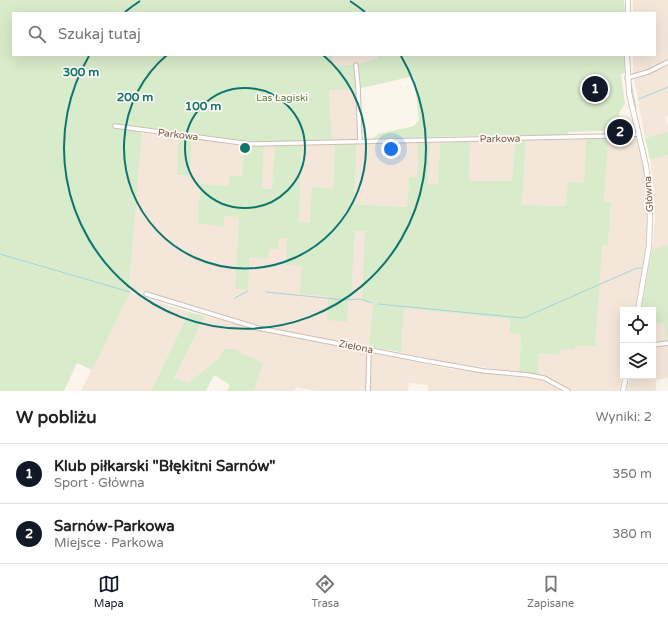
<!DOCTYPE html>
<html lang="pl">
<meta charset="utf-8">
<style>
:root{--surface:#fff;--page:#f2f2f2;--text:#222;--muted:#767676;--line:#e0e0e0;--accent:#111827}
body{margin:0;font-family:"Varela Round",sans-serif;background:var(--page);color:var(--text)}
.controls{position:absolute;right:12px;bottom:12px;display:grid;overflow:hidden;border-radius:0px;box-shadow:0 4px 16px #0002}
.controls button{width:36px;height:36px;display:grid;place-items:center;padding:0;border:0;border-bottom:1px solid var(--line);background:var(--surface);color:var(--text);font:20px sans-serif}
.you{position:absolute;left:391px;top:149px;width:14px;height:14px;margin:-10px;border:3px solid #fff;border-radius:50%;background:#1a73e8;box-shadow:0 0 0 6px #1a73e833}
.badge{display:grid;place-items:center;width:26px;height:26px;border-radius:50%;background:var(--accent);color:#fff;font-size:13px;font-weight:700}
.pin{position:absolute;translate:-50% -50%;border:2px solid #fff;box-shadow:0 1px 4px #0006}
.list{margin:0;padding:0;list-style:none}
h2{display:flex;justify-content:space-between;align-items:center;height:52px;margin:0;padding:0 16px;font-size:17px}
h2 small{font-size:13px;font-weight:400;color:var(--muted)}
.list li{display:grid;grid-template-columns:26px 1fr auto;gap:12px;align-items:center;box-sizing:border-box;height:60px;padding:0 16px;border-top:1px solid var(--line)}
.list b{display:block;font-size:15px;white-space:nowrap}
.list p{margin:0;font-size:13px;white-space:nowrap;color:var(--muted)}
.list em{font-size:13px;font-style:normal;color:var(--muted)}
.icon{flex:none;width:22px;height:22px;fill:none;stroke:currentColor;stroke-width:2;stroke-linecap:round;stroke-linejoin:round}
.map{position:relative;flex:none;width:668px;height:391px;overflow:hidden}
.search{position:absolute;background:var(--surface);box-shadow:0 4px 16px #0002;left:12px;right:12px;top:12px;height:44px;display:flex;align-items:center;gap:10px;box-sizing:border-box;padding:0 14px;border-radius:0px;color:var(--muted);font-size:15px}
.sheet{height:172px;background:var(--surface)}
nav{display:flex;justify-content:space-around;align-items:center;box-sizing:border-box;height:56px;border-top:1px solid var(--line);background:var(--surface);font-size:11px;color:var(--muted)}
nav a{display:grid;justify-items:center;gap:2px}
nav .on{color:var(--accent)}
.map>svg:first-child{display:block}
</style>
<div class="map">
<svg width="668" height="391" viewBox="0 0 668 391">
<rect width="100%" height="100%" fill="#fcf5ec"/>
<g fill="#f4e7da">
<polygon points="633,0 668,0 668,61 660,64 643,72 633,76 633,55 655,55 655,13 633,13"/>
<polygon points="333,55 378,55 378,58 358,64 332,66"/>
<polygon points="668,65 668,116 665,117 668,125 668,132 645,138 634,79"/>
<polygon points="329,89 357,89 359,141 332,141"/>
<polygon points="141,133 178,137 177,175 190,176 192,138 244,144 242,176 229,186 200,185 198,223 224,226 224,216 239,217 235,289 248,290 250,257 269,249 279,238 287,238 302,266 328,296 351,299 355,230 366,231 362,301 373,302 369,347 258,328 129,288"/>
<polygon points="608,137 638,139 645,174 647,192 648,215 646,250 635,310 623,310 623,371 619,391 571,391 548,377 538,375 539,353 560,355 560,349 574,349 602,245 608,245 611,202 604,202"/>
<polygon points="586,139 584,183 567,206 522,205 526,140"/>
<polygon points="470,141 515,141 512,181 468,181"/>
<polygon points="357,142 418,142 417,177 409,178 407,207 354,204"/>
<polygon points="335,143 333,189 311,223 299,222 302,145"/>
<polygon points="430,143 440,143 438,185 428,184"/>
<polygon points="264,145 275,145 273,189 262,188"/>
<polygon points="668,155 668,245 652,249 655,222 653,183 650,160"/>
<polygon points="130,293 189,312 151,391 81,391"/>
<polygon points="404,308 511,319 521,334 519,372 445,362 401,352"/>
<polygon points="205,316 366,352 366,391 315,391 296,387 294,391 254,391 263,363 224,349 219,358 188,383 174,378"/>
<polygon points="664,322 666,342 668,342 668,378 656,380 656,391 627,391 630,376 653,376 653,324"/>
<polygon points="370,353 450,369 542,380 562,391 428,391 428,385 409,383 408,391 368,391"/>
</g>
<g fill="#d8ebca">
<polygon points="0,0 624,0 624,11 625,0 626,0 626,13 13,13 13,55 333,55 332,66 358,64 378,58 378,55 625,55 625,72 621,75 625,104 619,113 621,131 618,131 617,134 604,134 604,131 568,132 568,135 466,136 373,139 378,134 414,126 419,120 414,76 357,89 329,90 332,141 251,143 142,128 129,288 130,293 92,370 77,363 64,391 0,391"/>
<polygon points="668,132 668,155 650,160 645,138"/>
<polygon points="178,137 192,138 190,176 177,175"/>
<polygon points="586,139 608,139 604,202 611,202 608,245 602,245 595,346 575,346 575,349 561,349 560,355 539,353 538,375 519,372 521,334 510,333 510,319 404,308 401,352 369,347 373,302 362,301 365,231 355,231 351,299 348,300 347,322 327,320 328,296 300,294 302,266 286,265 287,238 279,238 278,249 269,249 268,259 250,257 248,290 235,289 239,217 224,216 224,227 198,223 200,184 229,186 230,176 242,176 244,144 264,145 262,188 272,189 275,145 302,145 299,222 310,223 312,187 333,189 335,143 357,142 354,204 407,207 409,177 417,177 418,142 430,143 428,184 438,184 440,143 470,141 469,181 512,181 515,141 526,140 522,205 566,206 568,182 584,183"/>
<polygon points="668,245 668,342 666,342 664,322 653,324 653,310 641,310 652,249"/>
<polygon points="189,312 205,316 174,378 188,383 219,358 224,349 233,349 263,363 254,391 227,391 230,385 214,375 206,391 151,391"/>
</g>
<g fill="none" stroke-linecap="round" stroke-linejoin="round">
<g stroke="#a6d2d8" stroke-width="1">
<polyline points="631,84 636,109"/>
<polyline points="639,99 668,87"/>
<polyline points="643,167 644,172"/>
<polyline points="644,177 646,188"/>
<polyline points="646,195 647,206"/>
<polyline points="0,254 130,292"/>
<polyline points="266,292 345,300 360,299 372,303"/>
<polyline points="235,298 248,291"/>
<polyline points="378,304 523,318 637,268 642,268"/>
<polyline points="192,310 210,315"/>
</g>
<defs>
<g id="minor">
<polyline points="356,65 358,87 360,141"/>
<polyline points="627,78 648,72 668,62"/>
<polyline points="115,126 250,144 608,136 639,134"/>
<polyline points="146,294 258,328 427,361 484,371 528,375 544,378 568,391"/>
<polyline points="653,345 668,343"/>
<polyline points="368,391 369,349"/>
</g>
<g id="tertiary">
<polyline points="628,13 628,0"/>
<polyline points="627,55 629,93 646,166 649,191 650,219 649,246 638,310"/>
<polyline points="623,391 626,376"/>
</g>
</defs>
<use href="#minor" stroke="#cfbdb1" stroke-width="5.5"/>
<use href="#tertiary" stroke="#cfbdb1" stroke-width="6"/>
<use href="#minor" stroke="#fff" stroke-width="3.5"/>
<use href="#tertiary" stroke="#fff" stroke-width="4.5"/>
</g>
<g fill="none" stroke="#0f766e" stroke-width="2">
<circle cx="245" cy="148" r="60"/>
<path d="M323 55A121 121 0 1 1 167 55"/>
<path d="M125 12A181 181 0 0 1 140 1M350 1A181 181 0 0 1 365 12M401 56A181 181 0 1 1 89 56"/>
</g>
<g text-anchor="middle" dominant-baseline="central" stroke-width="3.5" stroke-linejoin="round" paint-order="stroke">
<g font-size="10" fill="#597d46" stroke="#fff9f3">
<text x="282" y="98">Las Łagiski</text>
</g>
<g font-size="10" fill="#785b4e" stroke="#fff9f3">
<text transform="translate(178 135) rotate(7)">Parkowa</text>
<text transform="translate(500 139) rotate(-1)">Parkowa</text>
<text transform="translate(649 194) rotate(-94)">Główna</text>
<text transform="translate(356 347) rotate(11)">Zielona</text>
</g>
</g>
<circle cx="245" cy="148" r="6" fill="#0f766e" stroke="#fff9f3" stroke-width="2"/>
<g font-size="12" text-anchor="middle" font-weight="bold" fill="#0f766e" stroke="#fff9f3" stroke-width="3.5" stroke-linejoin="round" paint-order="stroke">
<text x="81" y="76">300 m</text>
<text x="135" y="101">200 m</text>
<text x="203" y="110">100 m</text>
</g>
</svg>
<div class="controls">
<button><svg class="icon" aria-label="locate" viewBox="0 0 24 24"><circle cx="12" cy="12" r="6"/><path d="M12 2v4M12 18v4M2 12h4M18 12h4"/></svg></button>
<button><svg class="icon" aria-label="layers" viewBox="0 0 24 24"><path d="M12 4l9 5-9 5-9-5zM3 14l9 5 9-5"/></svg></button>
</div>
<div class="you"></div>
<div class="pin badge" style="left:595px;top:89px">1</div>
<div class="pin badge" style="left:620px;top:132px">2</div>
<div class="search"><svg class="icon" aria-label="search" viewBox="0 0 24 24"><circle cx="10" cy="10" r="6"/><path d="M15 15l6 6"/></svg>Szukaj tutaj</div>
</div>
<section class="sheet">
<h2>W pobliżu<small>Wyniki: 2</small></h2>
<ul class="list">
<li><span class="badge">1</span><div><b>Klub piłkarski &quot;Błękitni Sarnów&quot;</b><p>Sport · Główna</p></div><em>350 m</em></li>
<li><span class="badge">2</span><div><b>Sarnów-Parkowa</b><p>Miejsce · Parkowa</p></div><em>380 m</em></li>
</ul>
</section>
<nav>
<a class="on"><svg class="icon" aria-label="map" viewBox="0 0 24 24"><path d="M3 6l6-2 6 2 6-2v14l-6 2-6-2-6 2zM9 4v14M15 6v14"/></svg>Mapa</a>
<a><svg class="icon" aria-label="directions" viewBox="0 0 24 24"><path d="M12 3l9 9-9 9-9-9zM9 14v-3h6M13 9l2 2-2 2"/></svg>Trasa</a>
<a><svg class="icon" aria-label="saved" viewBox="0 0 24 24"><path d="M7 4h10v16l-5-4-5 4z"/></svg>Zapisane</a>
</nav>
